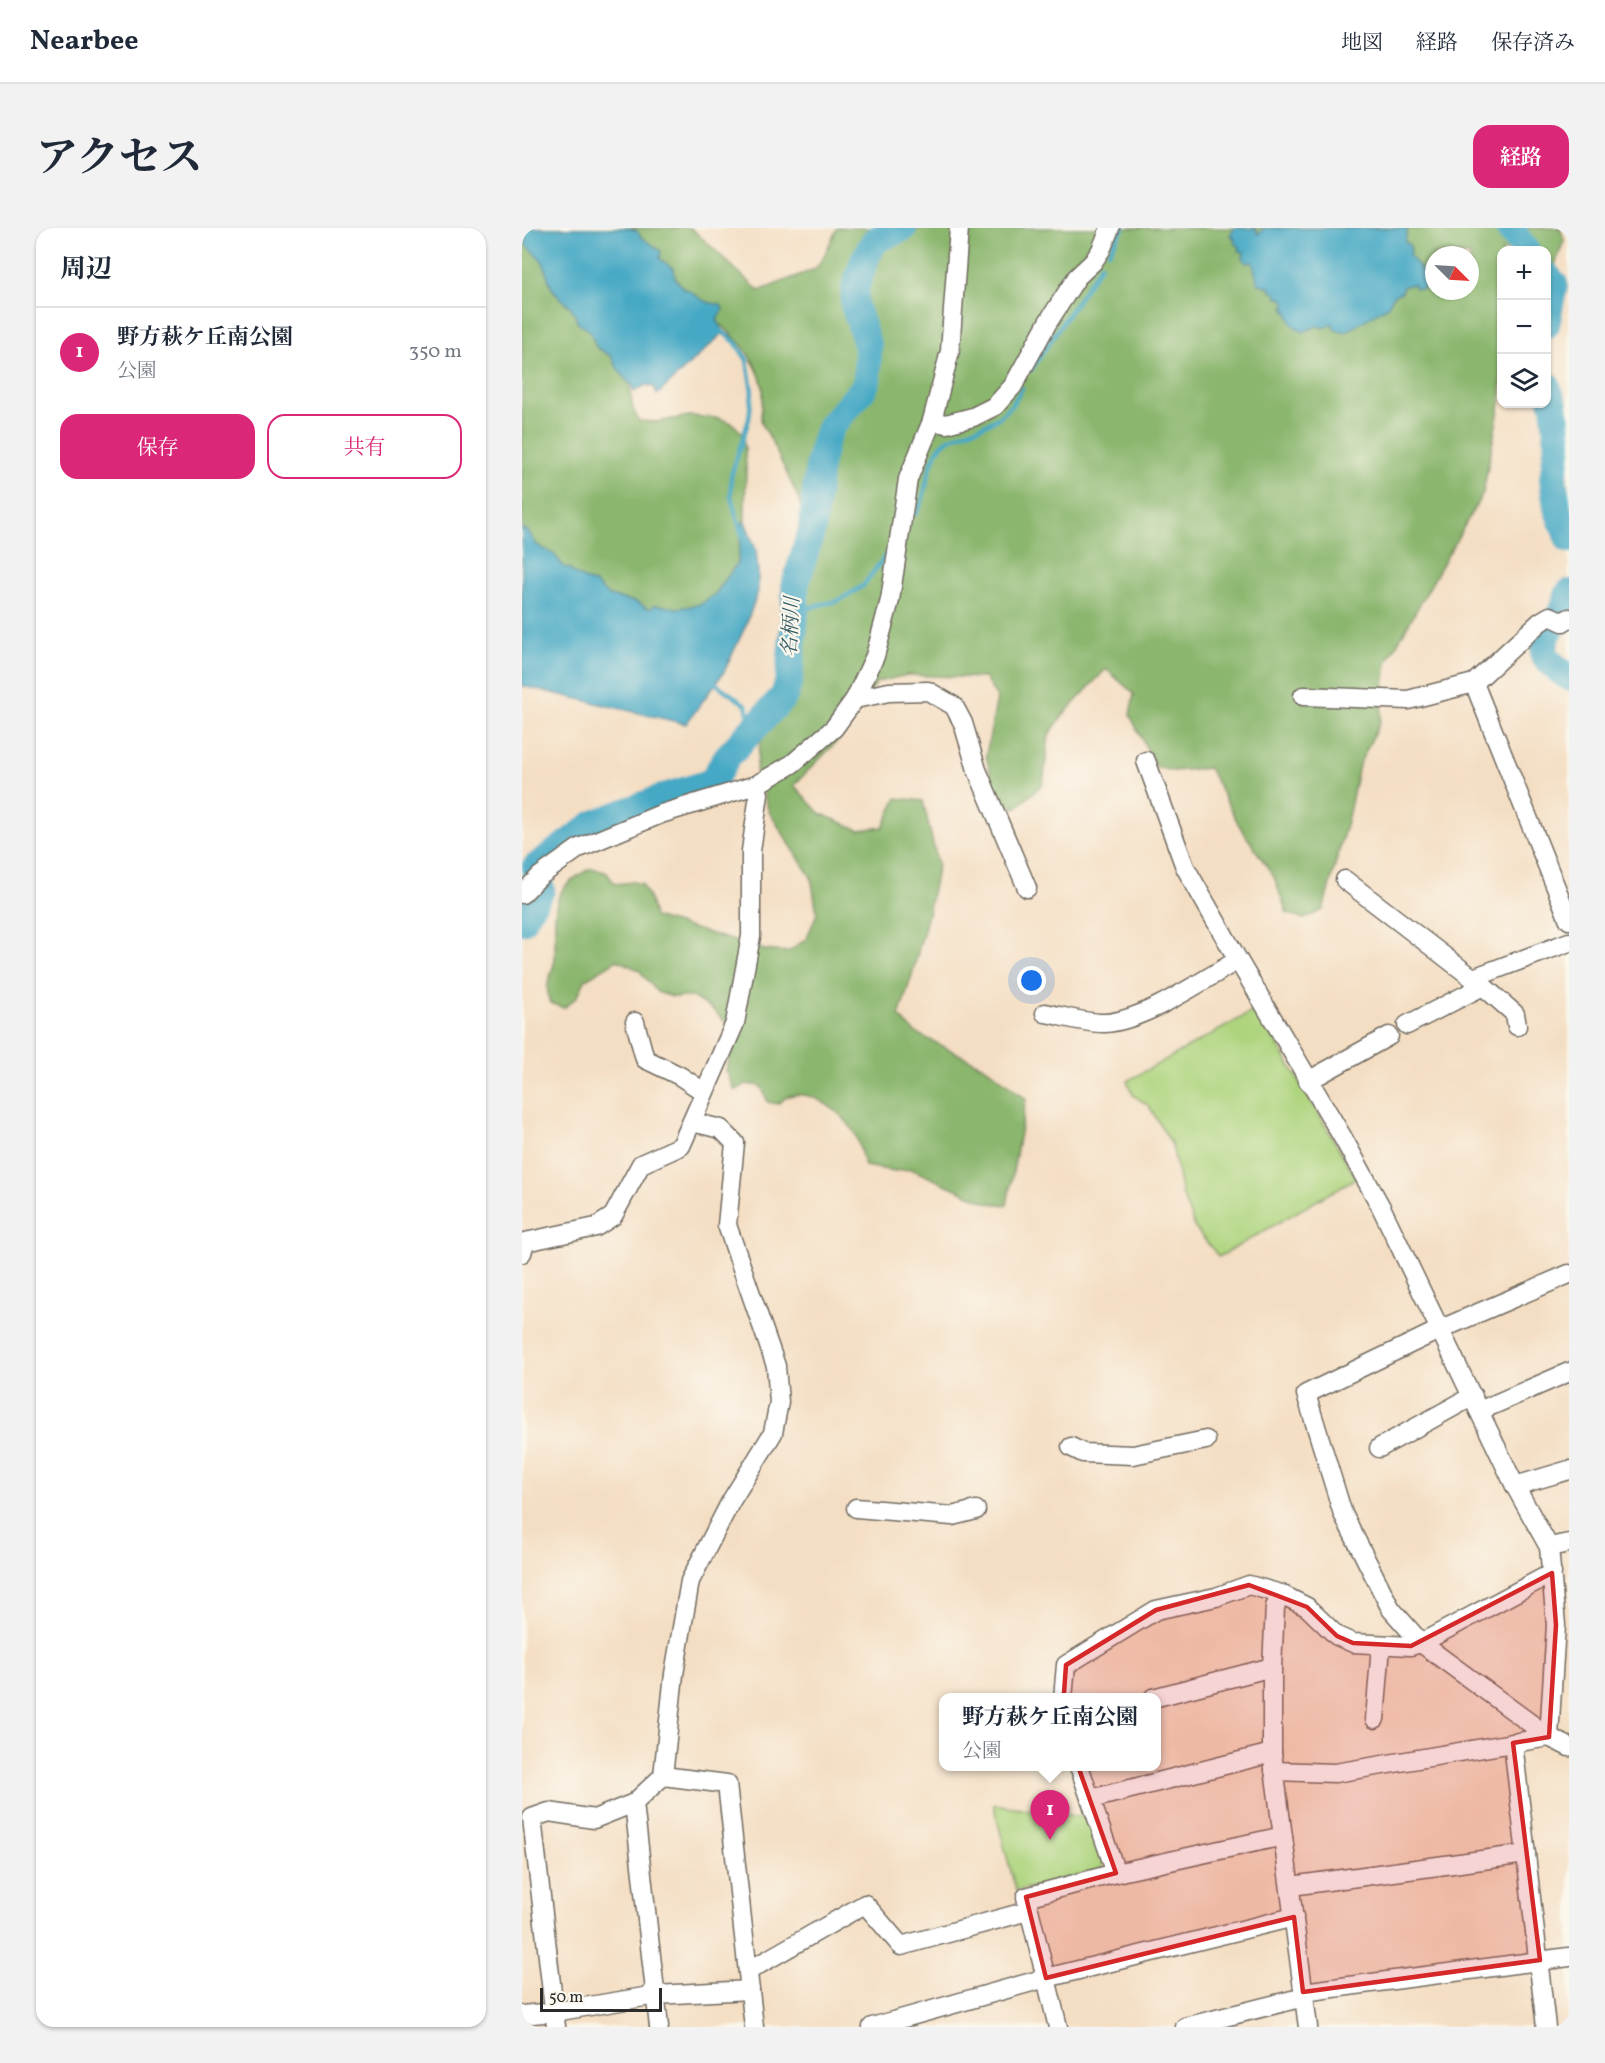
<!DOCTYPE html>
<html lang="ja">
<meta charset="utf-8">
<style>
:root{--surface:#fff;--page:#f2f2f3;--text:#1f2937;--muted:#747a83;--line:#e0e1e3;--accent:#db2777}
body{margin:0;font-family:Vollkorn,"Noto Serif JP",serif;background:var(--page);color:var(--text)}
.controls{position:absolute;right:18px;top:18px;display:grid;overflow:hidden;border-radius:12px;box-shadow:0 2px 4px #0004}
.controls button{width:54px;height:54px;display:grid;place-items:center;padding:0;border:0;border-bottom:2px solid var(--line);background:var(--surface);color:var(--text);font:30px sans-serif}
.compass{position:absolute;left:903px;top:18px;width:54px;height:54px;border-radius:50%;background:var(--surface);box-shadow:0 2px 4px #0004;rotate:114deg}
.scale{position:absolute;left:18px;bottom:15px;width:122px;box-sizing:border-box;padding-left:6px;border:3px solid #2b2b2b;border-top:0;font-size:16px;line-height:21px;white-space:nowrap;color:#2b2b2b;-webkit-text-stroke:4px #fbf7ec;paint-order:stroke}
.you{position:absolute;left:510px;top:753px;width:21px;height:21px;margin:-15px;border:4px solid #fff;border-radius:50%;background:#1a73e8;box-shadow:0 0 0 9px #1a73e833}
.badge{display:grid;place-items:center;width:39px;height:39px;border-radius:50%;background:var(--accent);color:#fff;font-size:20px;font-weight:700}
.pin{position:absolute;translate:-50% -50px;filter:drop-shadow(0 2px 3px #0008)}
.pin::after{content:'';position:absolute;top:32px;width:21px;height:18px;background:inherit;clip-path:polygon(0 0,100% 0,50% 100%)}
.popup{position:absolute;left:417px;top:1465px;width:222px;height:78px;box-sizing:border-box;display:grid;place-content:center;border-radius:12px;background:var(--surface);filter:drop-shadow(0 2px 4px #0005);font-size:20px;white-space:nowrap;color:var(--muted)}
.popup b{font-size:22px;color:var(--text)}
.popup::after{content:'';position:absolute;left:50%;top:100%;margin-left:-12px;border:12px solid transparent;border-top-color:var(--surface)}
.list{margin:0;padding:0;list-style:none}
h2{display:flex;justify-content:space-between;align-items:center;height:78px;margin:0;padding:0 24px;font-size:26px}
h2 small{font-size:20px;font-weight:400;color:var(--muted)}
.list li{display:grid;grid-template-columns:39px 1fr auto;gap:18px;align-items:center;box-sizing:border-box;height:90px;padding:0 24px;border-top:2px solid var(--line)}
.list b{display:block;font-size:22px;white-space:nowrap}
.list p{margin:0;font-size:20px;white-space:nowrap;color:var(--muted)}
.list em{font-size:20px;font-style:normal;color:var(--muted)}
.actions{display:flex;gap:12px;padding:18px 24px}
.actions a{flex:1;padding:14px 0;border:2px solid var(--accent);border-radius:18px;text-align:center;font-size:21px;color:var(--accent)}
.actions .main{background:var(--accent);color:#fff}
.icon{flex:none;width:33px;height:33px;fill:none;stroke:currentColor;stroke-width:2;stroke-linecap:round;stroke-linejoin:round}
.map{position:relative;flex:none;width:1047px;height:1799px;overflow:hidden;border-radius:18px}
header{display:flex;align-items:center;gap:36px;box-sizing:border-box;height:84px;padding:0 30px;background:var(--surface);border-bottom:2px solid var(--line)}
header strong{font-size:28px}
nav{display:flex;gap:33px;margin-inline-start:auto;font-size:21px}
.intro{display:flex;align-items:center;justify-content:space-between;box-sizing:border-box;height:144px;padding:0 36px}
h1{margin:0;font-size:42px}
.button{padding:15px 27px;border-radius:18px;background:var(--accent);color:#fff;font-size:21px;font-weight:700}
main{display:flex;gap:36px;padding:0 36px}
aside{flex:1;background:var(--surface);border-radius:18px;box-shadow:0 2px 4px #0004}
.map>svg:first-child{display:block}
</style>
<header>
<strong>Nearbee</strong>
<nav><a>地図</a><a>経路</a><a>保存済み</a></nav>
</header>
<div class="intro"><h1>アクセス</h1><a class="button">経路</a></div>
<main>
<aside>
<h2>周辺<small></small></h2>
<ul class="list">
<li><span class="badge">1</span><div><b>野方萩ケ丘南公園</b><p>公園</p></div><em>350 m</em></li>
</ul>
<div class="actions"><a class="main">保存</a><a>共有</a></div>
</aside>
<div class="map">
<svg width="1047" height="1799" viewBox="0 0 1047 1799">
<rect width="100%" height="100%" fill="#fbf7ec"/>
<filter id="ink" filterUnits="userSpaceOnUse"><feTurbulence type="fractalNoise" baseFrequency=".0167" numOctaves="2"/><feDisplacementMap in="SourceGraphic" scale="12" xChannelSelector="R" yChannelSelector="G"/><feConvolveMatrix kernelMatrix="1 2 1 2 8 2 1 2 1" color-interpolation-filters="sRGB"/></filter>
<filter id="wash" filterUnits="userSpaceOnUse"><feTurbulence type="fractalNoise" baseFrequency=".008" numOctaves="4" result="noise"/><feDisplacementMap in="SourceGraphic" scale="24" xChannelSelector="R" yChannelSelector="G"/><feGaussianBlur stdDeviation="1.35" result="paint"/><feColorMatrix in="noise" values="0 0 0 0 0 0 0 0 0 0 0 0 0 0 0 0 0 1.4 0 .05"/><feComposite in="paint" operator="in"/></filter>
<g filter="url(#wash)">
<rect width="100%" height="100%" fill="#f4dec3"/>
<g fill="#aed47e" stroke="#6c8054" stroke-width="1.5">
<polygon points="735,781 834,950 697,1029 673,1000 660,966 650,917 627,878 611,867 605,853"/>
<polygon points="471,1576 567,1590 582,1635 581,1639 573,1644 494,1663"/>
</g>
<g fill="#8ab66d" stroke="#5a704c" stroke-width="1.5" fill-rule="evenodd">
<polygon points="0,0 7,0 105,139 111,181 117,193 135,194 167,188 196,190 210,195 220,205 223,220 224,241 222,318 218,343 191,377 137,388 101,382 39,346 0,308"/>
<path d="M 89,0 L 169,0 L 237,63 L 293,41 C 304,29 307,15 315,0 L 387,0 L 381,7 L 398,0 L 1038,0 L 1042,12 L 1025,60 L 1024,22 L 980,22 L 979,171 L 961,265 L 865,434 L 858,494 L 837,537 L 826,589 L 801,682 L 782,691 L 765,685 L 752,649 L 717,597 L 687,540 L 651,543 L 634,539 L 608,487 L 612,466 L 584,441 L 541,487 L 527,507 L 521,556 L 494,580 L 480,575 L 470,553 L 464,527 L 475,470 L 463,450 L 385,447 L 355,454 L 321,507 L 272,557 L 297,585 L 337,602 L 361,599 L 375,570 L 401,573 L 416,637 L 405,690 L 390,747 L 377,788 L 394,805 L 465,840 L 504,871 L 485,977 L 466,975 L 389,941 L 373,943 L 343,938 C 339,928 338,916 333,906 C 324,887 290,860 267,868 C 263,869 259,874 256,876 L 246,874 L 239,858 L 224,856 L 213,863 L 204,842 L 216,806 L 189,780 L 170,769 L 151,769 L 135,764 L 117,742 L 95,732 L 64,751 L 55,769 L 42,780 L 28,775 C 22,751 28,756 32,735 C 34,729 33,722 33,716 C 33,676 29,660 70,640 L 84,644 L 93,656 L 111,654 L 120,656 L 128,672 L 132,689 L 243,722 L 266,724 L 285,710 L 295,685 L 289,649 L 247,584 L 234,542 L 242,490 L 285,349 L 287,309 L 276,269 L 246,206 C 234,191 241,184 241,167 C 242,153 235,140 228,129 C 213,104 179,82 157,63 C 133,43 111,22 89,0 ZM 912,27 L 948,27 L 948,63 L 912,63 Z"/>
</g>
<g fill="#44a8c4" stroke="#386a78" stroke-width="1.5">
<path d="M 0,0 L 106,0 L 115,3 L 119,9 L 139,23 L 138,31 L 152,41 L 153,50 L 162,61 C 171,62 172,67 179,71 C 185,75 192,75 199,77 L 201,81 L 195,92 L 202,104 L 135,167 L 132,159 L 124,157 L 112,164 L 110,157 C 105,155 91,135 90,129 L 74,119 L 68,103 L 55,94 C 51,74 40,76 30,60 C 25,52 25,41 20,33 C 16,26 8,23 3,16 L 5,11 Z"/>
<path d="M 712,0 L 733,0 L 736,6 L 743,0 L 886,0 L 883,14 L 887,16 L 889,23 L 887,27 C 896,34 895,41 905,46 L 906,57 L 899,61 L 893,60 L 891,56 L 880,59 L 880,64 L 872,67 L 866,78 L 824,104 L 813,102 L 810,95 L 803,100 L 795,98 L 781,104 C 773,99 767,96 767,86 L 764,84 L 765,82 L 762,80 L 763,73 L 760,70 L 755,70 L 754,65 L 748,62 L 749,60 L 735,55 C 735,51 731,35 730,34 L 724,35 L 721,30 L 722,24 L 717,23 L 718,19 L 712,15 L 713,12 L 712,10 L 708,8 Z"/>
<polygon points="223,293 234,322 236,341 236,363 224,397 202,444 164,496 0,458 0,300 6,303 15,317 33,327 42,339 49,341 51,345 68,354 73,355 87,368 114,374 127,381 133,377 157,380 179,376 194,365 216,334 220,295"/>
</g>
<g fill="none" stroke-linecap="round" stroke-linejoin="round">
<g stroke="#44a8c4" stroke-width="4.5">
<polyline points="587,24 601,0"/>
<polyline points="197,101 213,114 225,132 230,164 227,191 209,248 209,269 220,307"/>
<polyline points="509,142 579,37"/>
<path d="M 393,286 C 407,269 403,230 423,214 C 428,210 437,207 444,204 C 471,195 487,188 500,160"/>
<polyline points="273,385 296,377 316,373 341,358 363,328"/>
<polyline points="190,453 224,477 231,503"/>
</g>
<g stroke="#44a8c4" stroke-width="28">
<polyline points="987,0 1004,22"/>
<polyline points="1024,47 1032,56 1024,97"/>
<polyline points="1024,156 1032,177 1036,215 1031,251 1035,280 1047,311"/>
<polyline points="1047,365 1041,382 1023,410 1022,427 1034,440 1047,449"/>
<polyline points="0,693 19,662 14,639 72,596 145,568 190,554 205,529 262,468 267,453 273,385 273,357 290,301 297,238 303,213 309,198 341,161 345,152 346,119 332,76 333,61 342,33 352,14 357,10 381,0"/>
</g>
</g>
</g>
<g filter="url(#ink)">
<g fill="none" stroke-linecap="round" stroke-linejoin="round">
<defs>
<g id="minor">
<polyline points="410,193 424,196 451,189 473,178 491,158 526,94 555,49 571,34 579,22 588,0"/>
<polyline points="952,455 1047,692"/>
<polyline points="781,468 886,472 952,455 1018,394 1028,388 1041,394 1047,390"/>
<polyline points="333,471 367,464 406,463 432,478 441,495 455,542 505,660"/>
<polyline points="624,533 663,639 716,732 821,910 859,979 993,1258 1027,1319 1034,1397 1027,1509"/>
<polyline points="823,652 961,758 993,786 995,798"/>
<polyline points="0,666 18,648 57,620 139,586 234,557 270,536 312,500 333,471 353,428 368,372 386,251 410,193 428,123 437,0"/>
<polyline points="951,750 1047,714"/>
<path d="M 523,785 C 540,788 567,796 583,795 C 622,793 681,752 716,732"/>
<polyline points="113,794 123,831 158,848 182,864"/>
<polyline points="885,797 961,758"/>
<polyline points="786,853 867,808"/>
<polyline points="0,1025 3,1014 74,999 91,988 119,936 159,918 213,795 229,708 229,623 237,566 234,557"/>
<polyline points="1047,1046 919,1101 784,1166 821,1286 869,1381 899,1415 1027,1509 1047,1519"/>
<polyline points="957,1183 1047,1144"/>
<polyline points="549,1219 561,1225 611,1227 684,1212"/>
<polyline points="857,1220 951,1168"/>
<polyline points="993,1258 1047,1242"/>
<polyline points="334,1280 430,1288 454,1282"/>
<polyline points="1027,1319 1047,1315"/>
<polyline points="759,1366 753,1379 750,1439 750,1525 786,1799"/>
<polyline points="541,1470 544,1437 634,1382 694,1369 727,1357 759,1366 785,1379 815,1408 831,1415 889,1418 899,1415 1030,1345"/>
<polyline points="631,1470 750,1439"/>
<polyline points="853,1491 859,1418"/>
<polyline points="991,1515 1024,1799"/>
<polyline points="557,1538 594,1645"/>
<polyline points="752,1543 813,1545 1027,1509"/>
<polyline points="141,1548 205,1556 232,1799"/>
<polyline points="569,1571 750,1525"/>
<polyline points="112,1575 137,1799"/>
<polyline points="769,1658 1004,1626"/>
<polyline points="226,1743 343,1676 379,1718 506,1683"/>
<polyline points="781,1764 1047,1729"/>
<polyline points="0,1787 32,1784 134,1767 228,1762"/>
<polyline points="34,1799 10,1590 27,1584 72,1591 112,1575 141,1548 152,1446 168,1353 209,1273 251,1205 257,1174 254,1138 205,997 213,915 199,901 170,894"/>
<polyline points="350,1799 524,1750 772,1689"/>
<polyline points="536,1799 504,1669 594,1645 761,1608"/>
<polyline points="663,1799 782,1769"/>
</g>
</defs>
<use href="#minor" stroke="#716a60" stroke-width="21"/>
<use href="#minor" stroke="#fff" stroke-width="18"/>
</g>
</g>
<path fill="#d62828" fill-opacity="0.2" stroke="#d62828" stroke-width="4.5" stroke-linejoin="round" d="M 1030,1345 L 1034,1397 L 1027,1509 L 991,1515 L 1018,1732 L 781,1764 L 772,1689 L 524,1750 L 504,1669 L 594,1645 L 540,1493 L 544,1437 L 634,1382 L 727,1357 L 785,1379 L 815,1408 L 831,1415 L 889,1418 Z"/>
<g text-anchor="middle" dominant-baseline="central" stroke-width="4.5" stroke-linejoin="round" paint-order="stroke">
<g font-size="20" font-style="italic" fill="#355d68" stroke="#fbf7ec">
<text transform="translate(270 399) rotate(-87)">名柄川</text>
</g>
</g>
</svg>
<div class="controls">
<button>+</button>
<button>−</button>
<button><svg class="icon" aria-label="layers" viewBox="0 0 24 24"><path d="M12 4l9 5-9 5-9-5zM3 14l9 5 9-5"/></svg></button>
</div>
<svg class="compass" viewBox="-18 -18 36 36"><path d="M0-13l5 13h-10z" fill="#e53935"/><path d="M0 13l5-13h-10z" fill="#747a83"/></svg>
<div class="scale">50 m</div>
<div class="you"></div>
<div class="pin badge" style="left:528px;top:1612px">1</div>
<div class="popup"><b>野方萩ケ丘南公園</b>公園</div>
</div>
</main>
